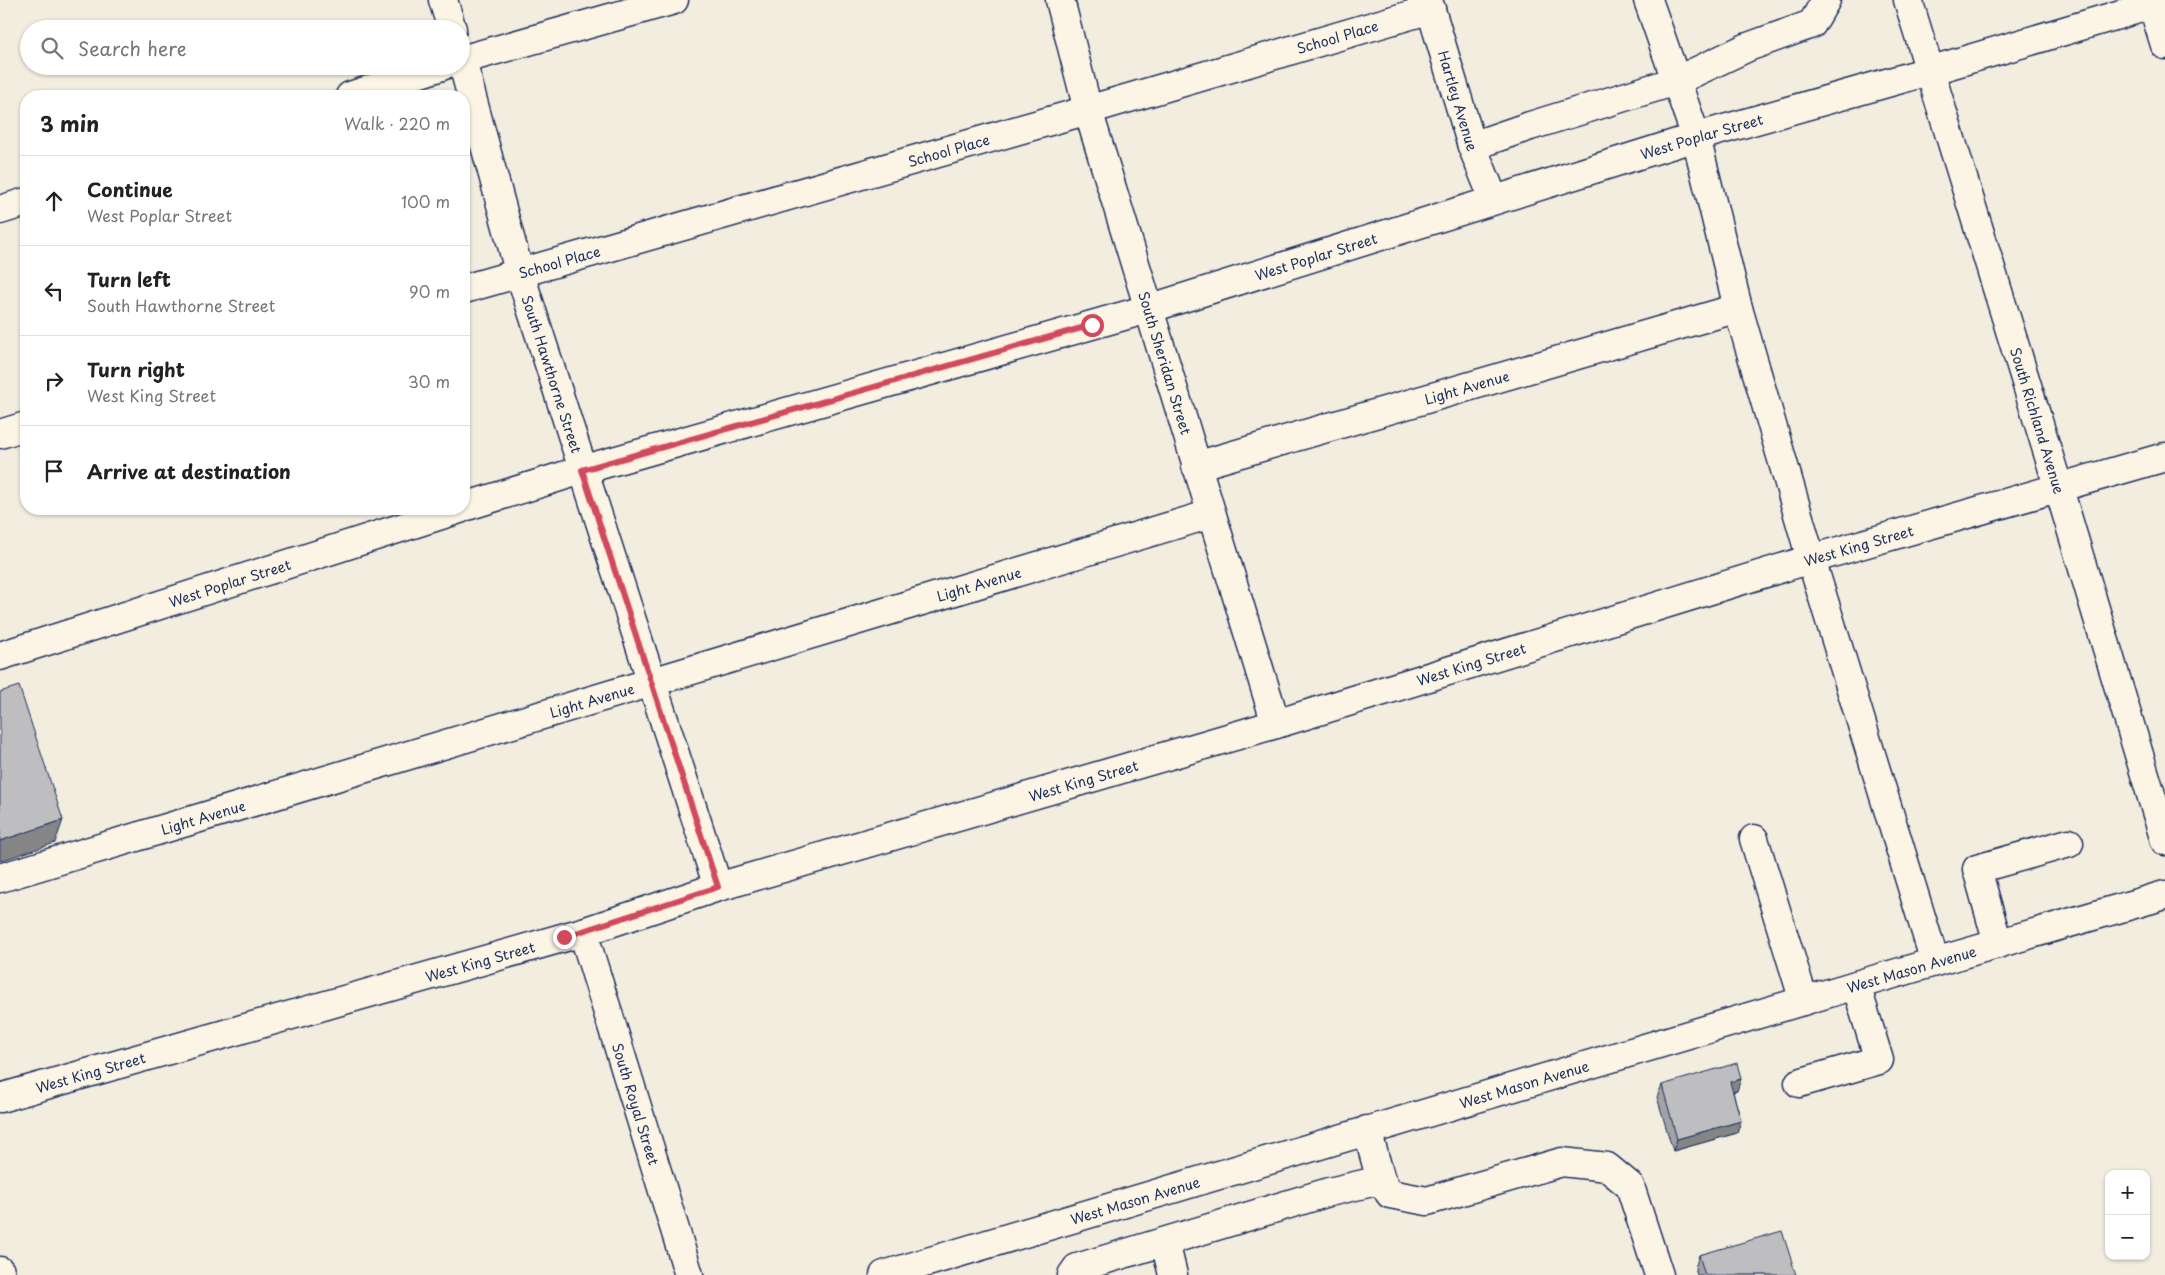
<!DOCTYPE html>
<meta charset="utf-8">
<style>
:root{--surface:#fff;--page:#f6f6f6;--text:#222;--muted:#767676;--line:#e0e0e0}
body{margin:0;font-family:"Playpen Sans",sans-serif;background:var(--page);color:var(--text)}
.controls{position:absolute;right:15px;bottom:15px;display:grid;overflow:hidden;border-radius:10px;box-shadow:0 1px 4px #0004}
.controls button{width:45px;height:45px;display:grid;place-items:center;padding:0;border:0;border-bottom:1px solid var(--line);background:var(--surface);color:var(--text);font:25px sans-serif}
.stop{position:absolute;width:15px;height:15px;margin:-11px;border:4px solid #d1495b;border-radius:50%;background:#fff}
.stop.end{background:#d1495b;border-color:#fff;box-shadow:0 1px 5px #0008}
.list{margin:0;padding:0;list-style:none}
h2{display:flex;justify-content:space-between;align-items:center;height:65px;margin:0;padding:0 20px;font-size:21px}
h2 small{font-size:16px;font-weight:400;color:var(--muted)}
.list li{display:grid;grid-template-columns:32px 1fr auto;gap:15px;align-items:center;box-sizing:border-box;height:90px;padding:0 20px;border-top:1px solid var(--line)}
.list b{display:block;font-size:19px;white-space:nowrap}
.list p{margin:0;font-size:16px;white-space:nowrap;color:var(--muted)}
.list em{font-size:16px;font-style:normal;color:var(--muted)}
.icon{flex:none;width:28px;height:28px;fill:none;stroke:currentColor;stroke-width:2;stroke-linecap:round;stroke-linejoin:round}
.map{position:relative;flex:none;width:2165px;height:1275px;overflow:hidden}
.search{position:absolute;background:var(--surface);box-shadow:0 1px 4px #0004;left:20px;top:20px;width:450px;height:55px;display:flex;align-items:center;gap:12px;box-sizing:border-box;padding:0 18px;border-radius:28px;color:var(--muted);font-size:19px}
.panel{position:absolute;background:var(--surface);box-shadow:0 1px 4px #0004;left:20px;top:90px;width:450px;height:425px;border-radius:20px}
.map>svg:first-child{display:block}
</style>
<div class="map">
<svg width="2165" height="1275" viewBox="0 0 2165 1275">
<rect width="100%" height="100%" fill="#f3ede0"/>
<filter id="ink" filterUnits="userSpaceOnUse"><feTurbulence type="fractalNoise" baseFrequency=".02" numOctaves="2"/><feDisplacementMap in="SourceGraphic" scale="10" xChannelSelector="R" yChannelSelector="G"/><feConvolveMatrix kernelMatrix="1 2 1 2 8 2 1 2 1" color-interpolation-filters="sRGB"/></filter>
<g filter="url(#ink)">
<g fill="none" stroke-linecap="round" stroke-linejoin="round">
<defs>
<g id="minor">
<polyline points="443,0 452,29"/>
<path id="s1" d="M 1060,0 L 1088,110 L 1276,724"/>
<path id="s2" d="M 1428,0 L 1472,146 L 1494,200"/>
<polyline points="1648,0 1696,137 1738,308 1811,559 1935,962"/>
<polyline points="2151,0 2165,45"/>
<path id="s3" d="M 461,57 L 519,271 L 718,887"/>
<polyline points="461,60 674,0"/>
<polyline points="350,96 442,66"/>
<polyline points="1472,146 1530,126 1676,81 1748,47 1812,24 1826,0"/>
<polyline points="0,210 26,202"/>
<path id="s4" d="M 464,289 L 1088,110 L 1431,9"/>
<polyline points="0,434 26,426"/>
<path id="s5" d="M 1196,466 L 1738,308"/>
<path id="s6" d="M 464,507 L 582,470 L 1148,309 L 1696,137 L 1929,71 L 2165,1"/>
<path id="s7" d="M 0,656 L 460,509"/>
<polyline points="1754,839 1804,1001"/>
<path id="s8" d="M 0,878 L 1211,514"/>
<path id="s9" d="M 583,932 L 689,1275"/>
<polyline points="1998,944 1977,869 2069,843"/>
<polyline points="1799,1083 1879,1060 1856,985"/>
<path id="s10" d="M 0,1098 L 583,932 L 718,887 L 1276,724 L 1811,559 L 2165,457"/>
<polyline points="1367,1130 1381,1180 1390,1194 1427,1201 1562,1162 1607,1167 1630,1186 1659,1275"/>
<polyline points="1165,1242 1173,1275"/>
<polyline points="0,1271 1,1275"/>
<path id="s11" d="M 884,1275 L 1856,985 L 2165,895"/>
<polyline points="1072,1275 1077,1268 1329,1192 1381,1180"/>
</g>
<g id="major">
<path id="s12" d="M 1908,0 L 2059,489 L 2165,841"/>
</g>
</defs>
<use href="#minor" stroke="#1b2f5e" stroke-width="31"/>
<use href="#major" stroke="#1b2f5e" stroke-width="31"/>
<use href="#minor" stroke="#fcf5e5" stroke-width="28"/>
<use href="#major" stroke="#fcf5e5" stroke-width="28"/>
</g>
<g fill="#a3a3a5" stroke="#1b2f5e">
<polygon points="1662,1085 1737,1091 1733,1092 1741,1121 1737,1133 1673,1151 1657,1097"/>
<polygon points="1699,1255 1796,1275 1697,1275 1695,1268"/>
</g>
<g fill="#858586" stroke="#1b2f5e">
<polygon points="63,820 55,843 0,861 0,841"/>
<polygon points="1741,1079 1737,1091 1726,1094 1730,1082"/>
<polygon points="1741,1121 1737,1133 1673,1151 1677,1139"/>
</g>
<g fill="#bebec0" stroke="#1b2f5e">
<polygon points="19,686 63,820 0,841 0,692"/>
<polygon points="1737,1063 1741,1079 1730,1082 1741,1121 1677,1139 1662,1085"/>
<polygon points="1782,1231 1796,1275 1705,1275 1699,1255"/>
</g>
</g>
<g fill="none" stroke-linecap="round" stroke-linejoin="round" filter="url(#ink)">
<polyline stroke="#d1495b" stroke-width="6" points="564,937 718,887 582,470 1092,325"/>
</g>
<g text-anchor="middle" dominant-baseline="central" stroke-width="4" stroke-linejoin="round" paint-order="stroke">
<g font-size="14" fill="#1b2f5e" stroke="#fcf5e5">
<text stroke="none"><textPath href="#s4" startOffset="909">School Place</textPath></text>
<text stroke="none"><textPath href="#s2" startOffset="105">Hartley Avenue</textPath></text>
<text stroke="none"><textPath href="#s6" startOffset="1292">West Poplar Street</textPath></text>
<text stroke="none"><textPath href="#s4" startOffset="504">School Place</textPath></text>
<text stroke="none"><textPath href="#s6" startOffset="888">West Poplar Street</textPath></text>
<text stroke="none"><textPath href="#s4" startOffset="99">School Place</textPath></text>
<text stroke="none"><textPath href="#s1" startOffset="378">South Sheridan Street</textPath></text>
<text stroke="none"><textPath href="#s3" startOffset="330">South Hawthorne Street</textPath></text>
<text stroke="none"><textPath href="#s5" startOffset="282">Light Avenue</textPath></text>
<text stroke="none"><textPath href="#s12" startOffset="440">South Richland Avenue</textPath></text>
<text stroke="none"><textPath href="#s10" startOffset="1939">West King Street</textPath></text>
<text stroke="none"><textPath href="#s7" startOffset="241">West Poplar Street</textPath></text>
<text stroke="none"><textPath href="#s8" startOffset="1022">Light Avenue</textPath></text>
<text stroke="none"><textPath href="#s10" startOffset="1534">West King Street</textPath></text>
<text stroke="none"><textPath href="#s8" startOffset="618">Light Avenue</textPath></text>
<text stroke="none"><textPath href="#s10" startOffset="1129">West King Street</textPath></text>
<text stroke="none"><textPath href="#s8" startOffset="212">Light Avenue</textPath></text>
<text stroke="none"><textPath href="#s10" startOffset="499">West King Street</textPath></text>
<text stroke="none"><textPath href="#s11" startOffset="1072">West Mason Avenue</textPath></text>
<text stroke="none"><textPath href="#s10" startOffset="94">West King Street</textPath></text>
<text stroke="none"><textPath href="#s11" startOffset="668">West Mason Avenue</textPath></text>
<text stroke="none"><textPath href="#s9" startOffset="180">South Royal Street</textPath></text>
<text stroke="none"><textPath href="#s11" startOffset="262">West Mason Avenue</textPath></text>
</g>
</g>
</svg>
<div class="controls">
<button>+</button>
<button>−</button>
</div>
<div class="stop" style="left:1092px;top:325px"></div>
<div class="stop end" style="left:564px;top:937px"></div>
<div class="search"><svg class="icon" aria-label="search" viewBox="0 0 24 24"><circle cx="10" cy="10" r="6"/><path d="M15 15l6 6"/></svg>Search here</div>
<section class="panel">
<h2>3 min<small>Walk · 220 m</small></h2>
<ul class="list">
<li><svg class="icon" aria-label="ahead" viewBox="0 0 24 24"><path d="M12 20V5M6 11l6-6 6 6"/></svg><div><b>Continue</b><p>West Poplar Street</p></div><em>100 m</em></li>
<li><svg class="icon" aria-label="left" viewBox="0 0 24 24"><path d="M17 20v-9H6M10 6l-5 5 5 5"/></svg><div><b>Turn left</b><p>South Hawthorne Street</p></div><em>90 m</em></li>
<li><svg class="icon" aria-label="right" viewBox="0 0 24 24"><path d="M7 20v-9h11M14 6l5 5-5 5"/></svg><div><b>Turn right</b><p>West King Street</p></div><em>30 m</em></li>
<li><svg class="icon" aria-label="arrive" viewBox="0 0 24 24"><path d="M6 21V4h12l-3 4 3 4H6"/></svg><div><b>Arrive at destination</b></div></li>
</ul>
</section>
</div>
